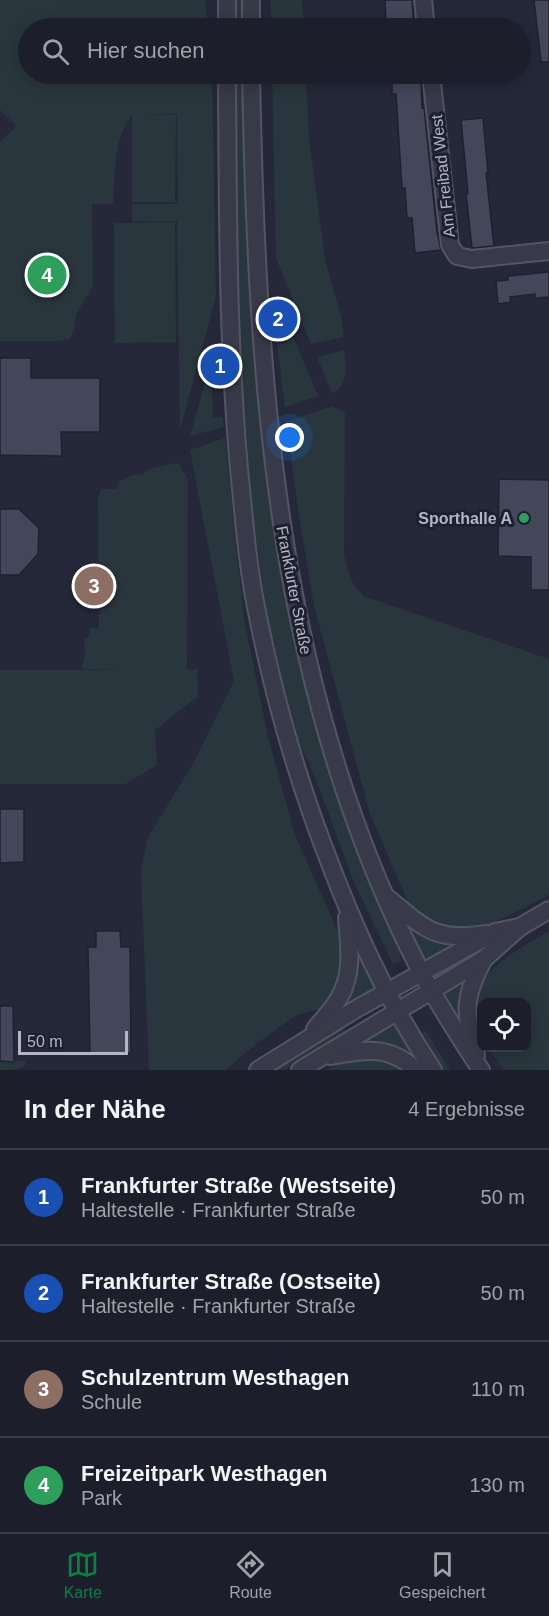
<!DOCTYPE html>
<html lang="de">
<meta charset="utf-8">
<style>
:root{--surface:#1c1e2b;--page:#252733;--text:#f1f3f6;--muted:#a0a2a9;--line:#3a3c47;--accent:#0b8043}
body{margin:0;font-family:Arial,sans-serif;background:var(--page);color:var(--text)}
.controls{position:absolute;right:18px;bottom:18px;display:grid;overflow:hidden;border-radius:12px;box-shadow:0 3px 15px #0003}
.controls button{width:54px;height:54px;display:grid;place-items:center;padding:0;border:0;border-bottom:2px solid var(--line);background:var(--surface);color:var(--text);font:30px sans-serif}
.scale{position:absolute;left:18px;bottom:15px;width:110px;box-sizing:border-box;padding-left:6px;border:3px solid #b3b5c5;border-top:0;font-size:16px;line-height:21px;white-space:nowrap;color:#b3b5c5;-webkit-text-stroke:4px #1d202e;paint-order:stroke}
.you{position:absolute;left:290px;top:438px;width:21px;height:21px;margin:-15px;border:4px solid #fff;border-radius:50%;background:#1a73e8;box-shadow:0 0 0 9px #1a73e833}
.badge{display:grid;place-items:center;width:39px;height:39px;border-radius:50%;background:var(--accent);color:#fff;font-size:20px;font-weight:700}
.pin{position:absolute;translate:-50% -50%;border:3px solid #fff;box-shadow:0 2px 6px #0006}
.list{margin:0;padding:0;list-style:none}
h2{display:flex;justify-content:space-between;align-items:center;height:78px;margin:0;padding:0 24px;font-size:26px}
h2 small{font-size:20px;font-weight:400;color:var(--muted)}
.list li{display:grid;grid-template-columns:39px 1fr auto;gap:18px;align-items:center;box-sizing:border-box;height:96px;padding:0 24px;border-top:2px solid var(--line)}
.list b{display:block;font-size:22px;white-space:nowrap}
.list p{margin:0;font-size:20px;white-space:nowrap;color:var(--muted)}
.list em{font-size:20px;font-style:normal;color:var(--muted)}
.icon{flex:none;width:33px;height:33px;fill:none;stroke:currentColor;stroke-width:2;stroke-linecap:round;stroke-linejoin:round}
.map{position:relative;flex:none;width:549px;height:1070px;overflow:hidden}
.search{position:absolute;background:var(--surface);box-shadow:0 3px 15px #0003;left:18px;right:18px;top:18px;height:66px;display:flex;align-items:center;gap:15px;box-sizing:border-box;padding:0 21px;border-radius:33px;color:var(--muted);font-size:22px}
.sheet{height:462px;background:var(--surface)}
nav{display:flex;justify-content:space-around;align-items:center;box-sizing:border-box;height:84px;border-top:2px solid var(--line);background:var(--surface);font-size:16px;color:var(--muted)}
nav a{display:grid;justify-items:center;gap:3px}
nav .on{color:var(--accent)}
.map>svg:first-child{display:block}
</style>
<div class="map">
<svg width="549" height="1070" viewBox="0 0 549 1070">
<rect width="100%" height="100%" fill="#252839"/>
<g fill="#29363d">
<path d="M 0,0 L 205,0 L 208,28 L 28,28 L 28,74 L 212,74 L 216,296 L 180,430 L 177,221 L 132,221 L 132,204 L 178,204 L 177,114 L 145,115 L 176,115 L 175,202 L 132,202 L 132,116 C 113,138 115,176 113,204 L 92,204 L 93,286 L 76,314 L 74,331 L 69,339 L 58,341 L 0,341 L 0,141 L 17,126 L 0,110 Z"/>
<rect x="235" y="0" width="7" height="28"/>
<polygon points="271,0 302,0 304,28 271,28"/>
<path d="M 235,74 L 243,74 C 245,295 258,516 317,730 C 337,804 367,876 398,946 L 401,961 L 393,964 L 353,880 L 317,782 L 293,728 L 267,615 L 253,517 L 239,345 Z"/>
<polygon points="272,74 306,74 309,138 325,260 341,316 344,337 311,344 276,258"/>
<polygon points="175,222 176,342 115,343 114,223"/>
<polygon points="283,313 318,396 285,407 277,344 286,343"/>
<path d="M 344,350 C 346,369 350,382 332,394 L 317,357 Z"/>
<polygon points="211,361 213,418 223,417 224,427 190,436"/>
<polygon points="332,406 345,412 344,555 351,580 363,596 549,659 549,895 493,923 470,930 440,929 411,909 370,814 314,606 299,516 286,422"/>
<polygon points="225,438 244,618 268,737 295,835 341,939 344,970 331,999 320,1009 296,1015 256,1044 226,1070 149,1070 141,872 147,839 194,762 234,681 190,450"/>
<polygon points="178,463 188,479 187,669 197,669 198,696 155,730 157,765 125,784 0,784 0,670 123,670 82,669 85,654 84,638 89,636 90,628 99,628 98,498 101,489 116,489 120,481 132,475 141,475 152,468"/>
<polygon points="407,925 457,944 426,963"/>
<path d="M 549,931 L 549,1070 L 504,1070 L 488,1048 L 526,1048 L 526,1002 L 482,1002 L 481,1036 C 455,981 509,955 549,931 Z"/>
<polygon points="360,959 376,989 345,1006 342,1002 356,961"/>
<polygon points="465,979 460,1007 460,1022 442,992"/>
<polygon points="394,1022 416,1058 413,1059 361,1044 360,1042"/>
<polygon points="342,1026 346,1033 285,1070 272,1070"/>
<polygon points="426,1031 450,1070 444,1070 422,1033"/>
<polygon points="369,1055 410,1070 327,1070 342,1061"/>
<polygon points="0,1061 25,1061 25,1066 14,1070 0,1070"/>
</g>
<g fill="#44475a" stroke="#1f2130" stroke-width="1.5">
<polygon points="385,0 412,0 414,28 386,28"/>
<polygon points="534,0 549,0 549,62 541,62"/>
<polygon points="421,78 422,108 424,108 437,232 441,250 415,253 412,218 407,218 405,188 402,188 396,94 392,94 392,80"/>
<polygon points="483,118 488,173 486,173 494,246 472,248 466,194 468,194 461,120"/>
<polygon points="549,272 549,297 535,298 535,294 510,297 511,302 498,304 496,281 508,280 508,276"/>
<polygon points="0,358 31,358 31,378 100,378 100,432 61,432 62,456 0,455"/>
<polygon points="499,479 549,480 549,590 531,590 531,557 498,556"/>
<polygon points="0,509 19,509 39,528 38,554 19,575 0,575"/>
<polygon points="0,809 24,809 24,862 0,863"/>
<polygon points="96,931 120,931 121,947 130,947 131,1053 90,1053 88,947 96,947"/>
<polygon points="0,1006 13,1006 14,1062 0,1061"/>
</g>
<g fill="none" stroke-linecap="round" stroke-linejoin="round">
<defs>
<g id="minor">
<polyline points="251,0 251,28"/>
<polyline points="423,0 426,28"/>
<polyline points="227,28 227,0"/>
<path d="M 227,74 C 228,212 227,351 241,489 C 245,531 249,575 258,617 C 275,702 299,785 331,866 C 358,937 391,1007 433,1070"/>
<path d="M 251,74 C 257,382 275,692 421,972 C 439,1006 460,1038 481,1070"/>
<polyline points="431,74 450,245 457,256 472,259 549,251"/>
<path d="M 389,899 C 425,929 436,942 486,934"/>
<path d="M 315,1029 C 323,1019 333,1009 339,998 C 354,973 349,945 347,918"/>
<path d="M 476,1055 C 465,1012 462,999 484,959"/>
<path d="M 330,1056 C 364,1050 388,1044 416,1070"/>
<polyline points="258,1070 356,1009 495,932 520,927"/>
<polyline points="300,1070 484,959 520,927 549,910"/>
</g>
</defs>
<use href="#minor" stroke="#535564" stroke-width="20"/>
<use href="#minor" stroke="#383a49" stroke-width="16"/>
</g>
<circle fill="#2e9e5b" stroke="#1d202e" stroke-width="2" cx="524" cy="518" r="6"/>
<g text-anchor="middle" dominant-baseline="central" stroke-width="6" stroke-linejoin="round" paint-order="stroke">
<g font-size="16" fill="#b3b5c5" stroke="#1d202e">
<text transform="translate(443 176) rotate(-96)">Am Freibad West</text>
<text transform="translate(294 590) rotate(79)">Frankfurter Straße</text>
</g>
<g font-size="16" font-weight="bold" fill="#b3b5c5" stroke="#1d202e" text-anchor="end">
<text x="512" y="518">Sporthalle A</text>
</g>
</g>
</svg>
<div class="controls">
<button><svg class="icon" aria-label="locate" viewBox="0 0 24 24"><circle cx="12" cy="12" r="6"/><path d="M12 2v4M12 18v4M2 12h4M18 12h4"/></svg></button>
</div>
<div class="scale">50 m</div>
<div class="you"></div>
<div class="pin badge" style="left:220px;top:366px;background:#1a4fb4">1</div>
<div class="pin badge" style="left:278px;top:319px;background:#1a4fb4">2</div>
<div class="pin badge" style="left:94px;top:586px;background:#8d6e63">3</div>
<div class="pin badge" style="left:47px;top:275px;background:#2e9e5b">4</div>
<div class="search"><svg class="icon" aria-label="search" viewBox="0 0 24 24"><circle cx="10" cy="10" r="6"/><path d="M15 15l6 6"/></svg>Hier suchen</div>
</div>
<section class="sheet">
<h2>In der Nähe<small>4 Ergebnisse</small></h2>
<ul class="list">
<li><span class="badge" style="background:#1a4fb4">1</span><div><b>Frankfurter Straße (Westseite)</b><p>Haltestelle · Frankfurter Straße</p></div><em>50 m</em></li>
<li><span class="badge" style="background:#1a4fb4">2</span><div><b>Frankfurter Straße (Ostseite)</b><p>Haltestelle · Frankfurter Straße</p></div><em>50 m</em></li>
<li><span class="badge" style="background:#8d6e63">3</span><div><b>Schulzentrum Westhagen</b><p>Schule</p></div><em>110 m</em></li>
<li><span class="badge" style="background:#2e9e5b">4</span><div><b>Freizeitpark Westhagen</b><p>Park</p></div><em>130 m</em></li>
</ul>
</section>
<nav>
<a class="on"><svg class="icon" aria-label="map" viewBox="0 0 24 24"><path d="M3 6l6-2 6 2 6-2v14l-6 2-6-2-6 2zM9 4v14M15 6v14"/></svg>Karte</a>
<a><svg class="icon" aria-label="directions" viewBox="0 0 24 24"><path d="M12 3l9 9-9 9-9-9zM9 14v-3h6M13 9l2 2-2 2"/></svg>Route</a>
<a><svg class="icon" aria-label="saved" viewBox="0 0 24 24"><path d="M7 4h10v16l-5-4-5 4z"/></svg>Gespeichert</a>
</nav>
